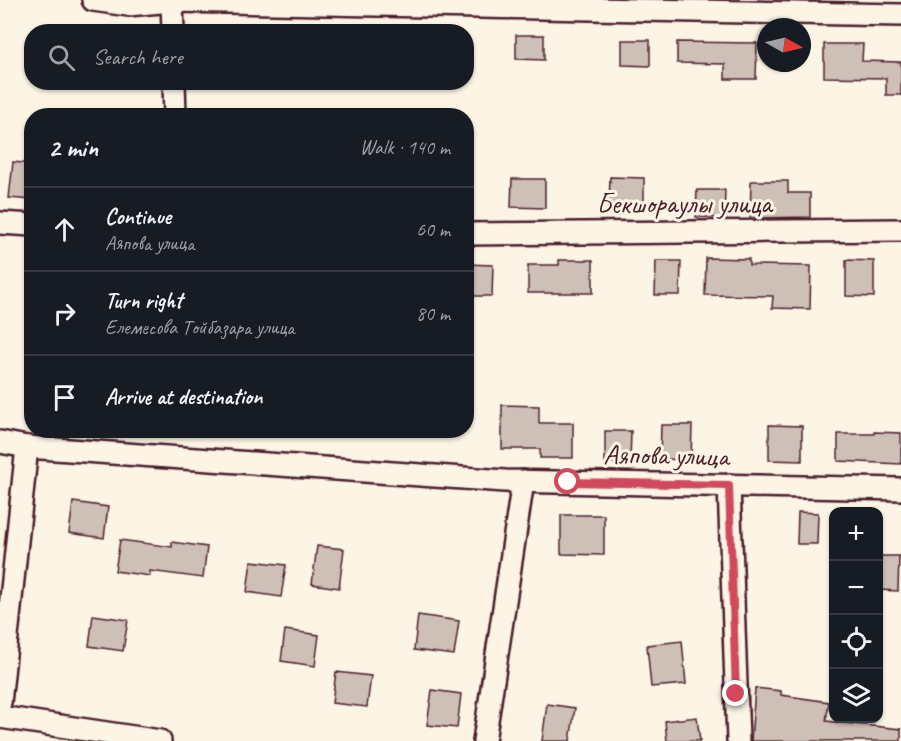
<!DOCTYPE html>
<meta charset="utf-8">
<style>
:root{--surface:#171b24;--page:#242831;--text:#f1f3f6;--muted:#9ea1a6;--line:#363941}
body{margin:0;font-family:Caveat,sans-serif;background:var(--page);color:var(--text)}
.controls{position:absolute;right:18px;bottom:18px;display:grid;overflow:hidden;border-radius:12px;box-shadow:0 2px 4px #0004}
.controls button{width:54px;height:54px;display:grid;place-items:center;padding:0;border:0;border-bottom:2px solid var(--line);background:var(--surface);color:var(--text);font:30px sans-serif}
.compass{position:absolute;left:757px;top:18px;width:54px;height:54px;border-radius:50%;background:var(--surface);box-shadow:0 2px 4px #0004;rotate:98deg}
.stop{position:absolute;width:18px;height:18px;margin:-14px;border:4px solid #d1495b;border-radius:50%;background:#fff}
.stop.end{background:#d1495b;border-color:#fff;box-shadow:0 2px 6px #0008}
.list{margin:0;padding:0;list-style:none}
h2{display:flex;justify-content:space-between;align-items:center;height:78px;margin:0;padding:0 24px;font-size:26px}
h2 small{font-size:20px;font-weight:400;color:var(--muted)}
.list li{display:grid;grid-template-columns:39px 1fr auto;gap:18px;align-items:center;box-sizing:border-box;height:84px;padding:0 24px;border-top:2px solid var(--line)}
.list b{display:block;font-size:22px;white-space:nowrap}
.list p{margin:0;font-size:20px;white-space:nowrap;color:var(--muted)}
.list em{font-size:20px;font-style:normal;color:var(--muted)}
.icon{flex:none;width:33px;height:33px;fill:none;stroke:currentColor;stroke-width:2;stroke-linecap:round;stroke-linejoin:round}
.map{position:relative;flex:none;width:901px;height:741px;overflow:hidden}
.search{position:absolute;background:var(--surface);box-shadow:0 2px 4px #0004;left:24px;top:24px;width:450px;height:66px;display:flex;align-items:center;gap:15px;box-sizing:border-box;padding:0 21px;border-radius:24px;color:var(--muted);font-size:22px}
.panel{position:absolute;background:var(--surface);box-shadow:0 2px 4px #0004;left:24px;top:108px;width:450px;height:330px;border-radius:24px}
.map>svg:first-child{display:block}
</style>
<div class="map">
<svg width="901" height="741" viewBox="0 0 901 741">
<rect width="100%" height="100%" fill="#fcf5e5"/>
<filter id="ink" filterUnits="userSpaceOnUse"><feTurbulence type="fractalNoise" baseFrequency=".0167" numOctaves="2"/><feDisplacementMap in="SourceGraphic" scale="12" xChannelSelector="R" yChannelSelector="G"/><feConvolveMatrix kernelMatrix="1 2 1 2 8 2 1 2 1" color-interpolation-filters="sRGB"/></filter>
<g filter="url(#ink)">
<g fill="#cfc0b7" stroke="#4a1f2b" stroke-width="1.5">
<polygon points="516,35 544,35 544,60 516,59"/>
<polygon points="622,40 650,40 650,66 622,65"/>
<polygon points="677,42 757,43 756,79 725,79 725,64 677,63"/>
<polygon points="824,44 863,44 862,61 901,62 901,95 886,95 886,78 824,77"/>
<polygon points="13,162 32,164 32,200 9,198"/>
<polygon points="610,177 644,178 644,205 609,204"/>
<polygon points="512,179 545,179 545,208 511,207"/>
<polygon points="751,181 788,181 788,193 810,193 810,217 750,218"/>
<polygon points="697,190 725,190 724,218 696,217"/>
<polygon points="706,258 749,259 749,265 811,266 810,309 772,308 773,296 705,295"/>
<polygon points="559,260 593,260 593,293 528,293 528,265 559,265"/>
<polygon points="846,260 874,261 874,297 846,296"/>
<polygon points="656,261 681,261 680,295 655,295"/>
<polygon points="466,264 493,265 492,296 466,296"/>
<polygon points="502,405 539,406 539,423 573,423 573,458 540,458 540,449 502,449"/>
<polygon points="661,425 692,425 691,460 660,459"/>
<polygon points="769,425 802,426 802,461 769,460"/>
<polygon points="605,431 631,431 630,463 605,463"/>
<polygon points="874,432 901,433 901,464 838,461 838,434 874,434"/>
<polygon points="73,502 108,507 104,538 69,533"/>
<polygon points="798,512 818,513 817,544 797,544"/>
<polygon points="561,515 604,515 604,555 561,554"/>
<polygon points="120,540 172,547 172,542 207,547 203,578 150,571 150,576 115,571"/>
<polygon points="317,546 344,549 339,588 312,584"/>
<polygon points="879,556 899,556 898,591 879,590"/>
<polygon points="251,561 286,565 281,597 247,592"/>
<polygon points="93,615 128,620 123,651 89,646"/>
<polygon points="418,615 459,621 454,655 414,650"/>
<polygon points="285,630 319,635 315,666 281,661"/>
<polygon points="682,641 686,684 651,687 647,645"/>
<polygon points="336,672 371,676 367,707 332,703"/>
<polygon points="755,688 781,691 781,695 829,702 826,721 901,729 901,741 751,741"/>
<polygon points="432,690 461,694 457,728 427,725"/>
<polygon points="547,704 575,708 570,741 542,741"/>
<polygon points="697,717 700,741 667,741 665,721"/>
</g>
<g fill="none" stroke-linecap="round" stroke-linejoin="round">
<defs>
<g id="minor">
<polyline points="93,0 128,5 172,1 901,15"/>
<polyline points="172,0 173,32"/>
<polyline points="174,82 175,116"/>
<polyline points="0,223 32,225"/>
<polyline points="466,234 901,230"/>
<polyline points="0,442 27,447 505,481 901,489"/>
<polyline points="729,485 738,741"/>
<polyline points="0,703 27,447"/>
<polyline points="0,717 160,741"/>
<polyline points="484,741 523,481"/>
</g>
</defs>
<use href="#minor" stroke="#4a1f2b" stroke-width="26"/>
<use href="#minor" stroke="#fcf5e5" stroke-width="21"/>
</g>
</g>
<g fill="none" stroke-linecap="round" stroke-linejoin="round" filter="url(#ink)">
<polyline stroke="#d1495b" stroke-width="8" points="568,482 729,485 736,694"/>
</g>
<g text-anchor="middle" dominant-baseline="central" stroke-width="6" stroke-linejoin="round" paint-order="stroke">
<g font-size="28" fill="#4a1f2b" stroke="#fcf5e5">
<text x="684" y="203">Бекшораулы улица</text>
<text transform="translate(666 455) rotate(1)">Аяпова улица</text>
</g>
</g>
</svg>
<div class="controls">
<button>+</button>
<button>−</button>
<button><svg class="icon" aria-label="locate" viewBox="0 0 24 24"><circle cx="12" cy="12" r="6"/><path d="M12 2v4M12 18v4M2 12h4M18 12h4"/></svg></button>
<button><svg class="icon" aria-label="layers" viewBox="0 0 24 24"><path d="M12 4l9 5-9 5-9-5zM3 14l9 5 9-5"/></svg></button>
</div>
<svg class="compass" viewBox="-18 -18 36 36"><path d="M0-13l5 13h-10z" fill="#e53935"/><path d="M0 13l5-13h-10z" fill="#9ea1a6"/></svg>
<div class="stop" style="left:568px;top:482px"></div>
<div class="stop end" style="left:736px;top:694px"></div>
<div class="search"><svg class="icon" aria-label="search" viewBox="0 0 24 24"><circle cx="10" cy="10" r="6"/><path d="M15 15l6 6"/></svg>Search here</div>
<section class="panel">
<h2>2 min<small>Walk · 140 m</small></h2>
<ul class="list">
<li><svg class="icon" aria-label="ahead" viewBox="0 0 24 24"><path d="M12 20V5M6 11l6-6 6 6"/></svg><div><b>Continue</b><p>Аяпова улица</p></div><em>60 m</em></li>
<li><svg class="icon" aria-label="right" viewBox="0 0 24 24"><path d="M7 20v-9h11M14 6l5 5-5 5"/></svg><div><b>Turn right</b><p>Елемесова Тойбазара улица</p></div><em>80 m</em></li>
<li><svg class="icon" aria-label="arrive" viewBox="0 0 24 24"><path d="M6 21V4h12l-3 4 3 4H6"/></svg><div><b>Arrive at destination</b></div></li>
</ul>
</section>
</div>
